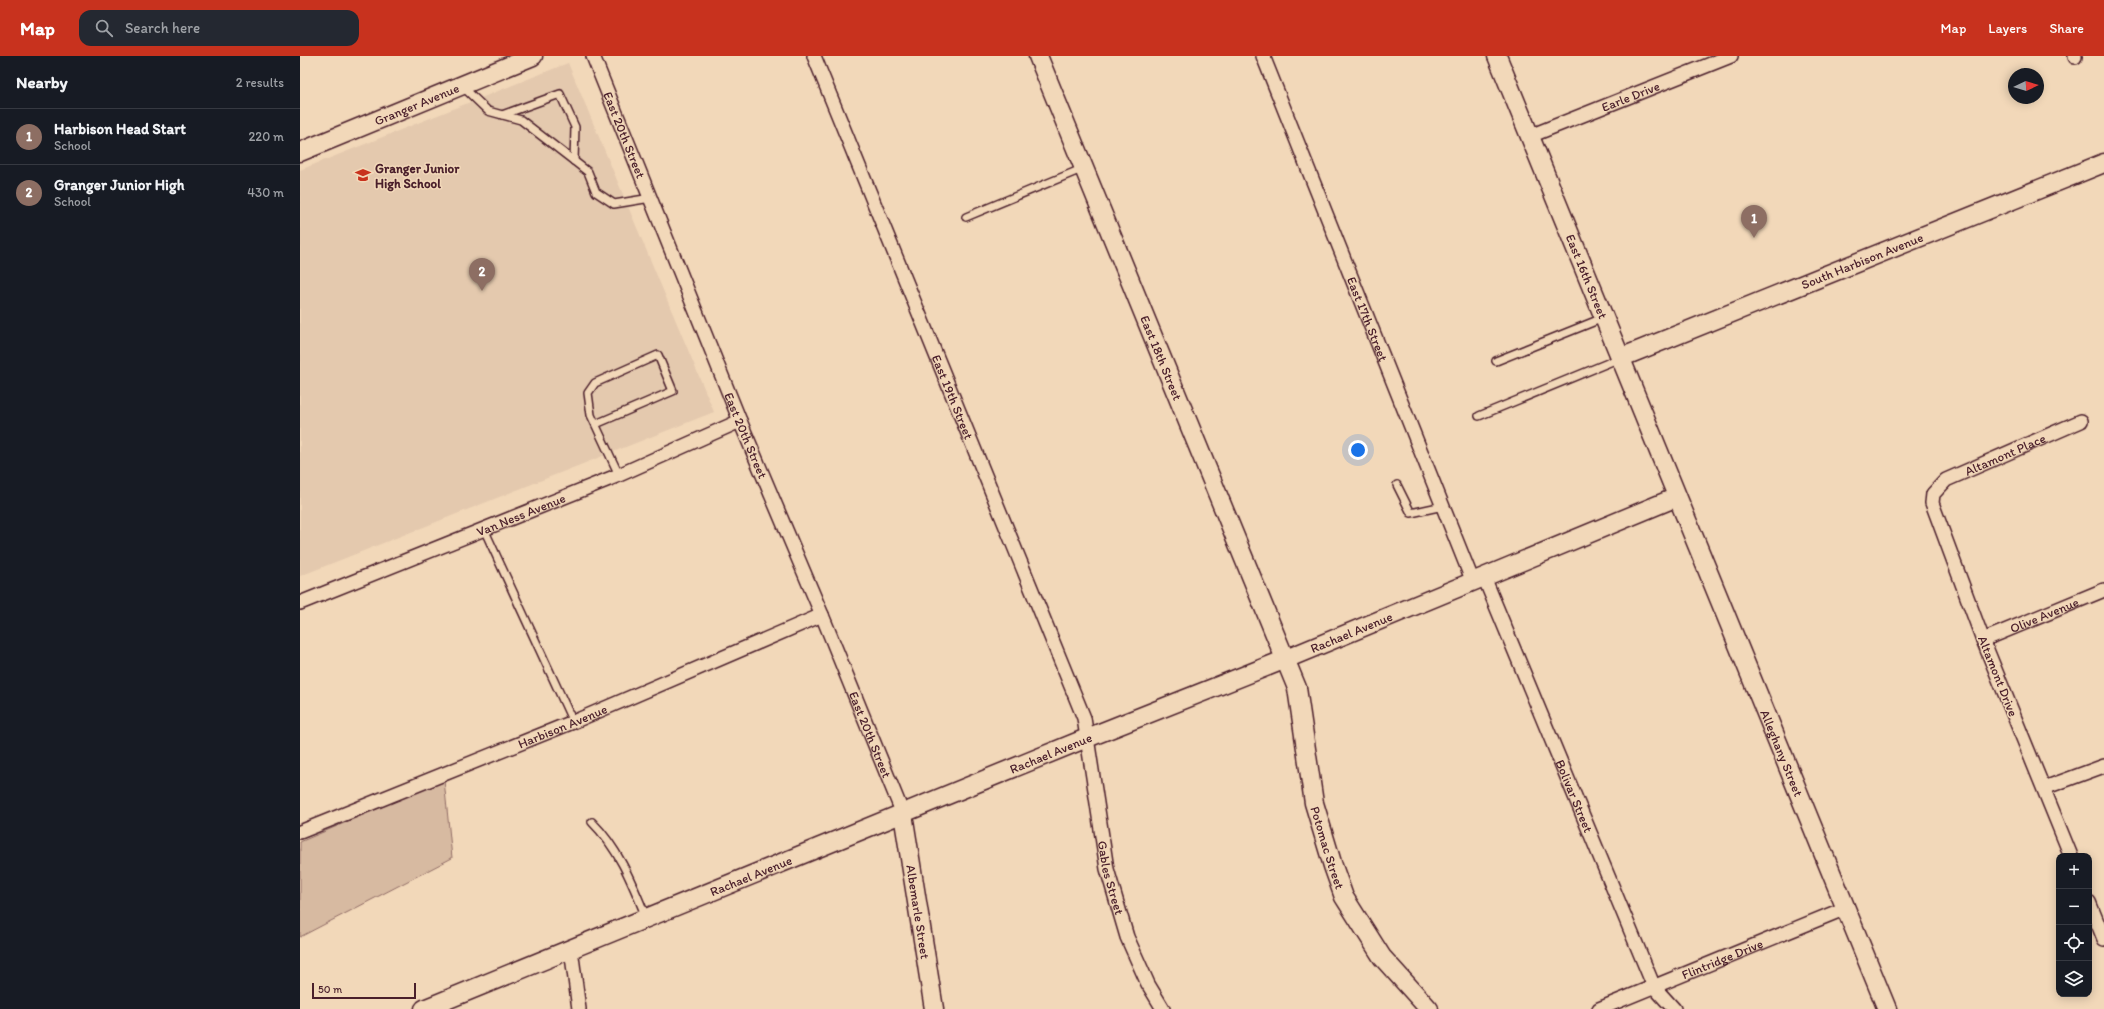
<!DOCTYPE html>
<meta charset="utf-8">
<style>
:root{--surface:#171b24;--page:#242831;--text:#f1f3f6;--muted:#9ea1a6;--line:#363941;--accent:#c8321e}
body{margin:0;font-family:Itim,sans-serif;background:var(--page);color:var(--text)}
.controls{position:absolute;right:12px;bottom:12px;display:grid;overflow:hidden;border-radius:8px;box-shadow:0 2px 10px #0003}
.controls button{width:36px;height:36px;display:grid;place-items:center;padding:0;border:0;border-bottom:1px solid var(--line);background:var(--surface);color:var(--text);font:20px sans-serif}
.compass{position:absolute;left:1708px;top:12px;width:36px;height:36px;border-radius:50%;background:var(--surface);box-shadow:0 2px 10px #0003;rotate:86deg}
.scale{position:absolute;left:12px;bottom:10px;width:104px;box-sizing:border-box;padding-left:4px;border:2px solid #4a1f2b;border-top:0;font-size:11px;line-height:14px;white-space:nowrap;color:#4a1f2b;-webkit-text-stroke:3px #f2d8b9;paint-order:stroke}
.you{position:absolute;left:1058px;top:394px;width:14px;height:14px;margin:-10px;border:3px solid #fff;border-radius:50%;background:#1a73e8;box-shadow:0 0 0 6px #1a73e833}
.badge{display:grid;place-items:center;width:26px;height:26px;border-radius:50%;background:var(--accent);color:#fff;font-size:13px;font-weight:700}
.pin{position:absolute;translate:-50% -33px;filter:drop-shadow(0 1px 2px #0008)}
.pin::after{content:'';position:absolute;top:21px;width:14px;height:12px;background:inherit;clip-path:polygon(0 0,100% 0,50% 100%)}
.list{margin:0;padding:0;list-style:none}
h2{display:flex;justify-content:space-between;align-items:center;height:52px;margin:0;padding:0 16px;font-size:17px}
h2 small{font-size:13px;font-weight:400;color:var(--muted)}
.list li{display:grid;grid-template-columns:26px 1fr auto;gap:12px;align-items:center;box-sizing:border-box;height:56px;padding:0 16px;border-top:1px solid var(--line)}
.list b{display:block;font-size:15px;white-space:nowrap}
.list p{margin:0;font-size:13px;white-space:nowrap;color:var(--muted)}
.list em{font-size:13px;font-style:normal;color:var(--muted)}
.icon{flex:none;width:22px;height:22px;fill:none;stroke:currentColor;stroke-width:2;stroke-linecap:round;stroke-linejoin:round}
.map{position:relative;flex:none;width:1804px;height:953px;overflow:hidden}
header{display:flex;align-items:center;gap:24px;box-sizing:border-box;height:56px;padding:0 20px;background:var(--accent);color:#fff}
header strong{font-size:19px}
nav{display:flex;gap:22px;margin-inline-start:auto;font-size:14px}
.search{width:280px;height:36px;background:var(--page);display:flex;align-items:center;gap:10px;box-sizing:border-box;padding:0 14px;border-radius:12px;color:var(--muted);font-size:15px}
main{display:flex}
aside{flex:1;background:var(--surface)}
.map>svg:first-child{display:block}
</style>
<header>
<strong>Map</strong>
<div class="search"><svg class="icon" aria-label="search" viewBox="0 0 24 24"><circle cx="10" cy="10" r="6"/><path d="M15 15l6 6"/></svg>Search here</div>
<nav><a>Map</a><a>Layers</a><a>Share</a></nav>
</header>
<main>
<aside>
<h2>Nearby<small>2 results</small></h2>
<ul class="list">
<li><span class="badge" style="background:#8d6e63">1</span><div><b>Harbison Head Start</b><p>School</p></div><em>220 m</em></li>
<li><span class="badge" style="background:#8d6e63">2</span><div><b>Granger Junior High</b><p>School</p></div><em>430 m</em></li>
</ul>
</aside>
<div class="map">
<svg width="1804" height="953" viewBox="0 0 1804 953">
<rect width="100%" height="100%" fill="#f2d8b9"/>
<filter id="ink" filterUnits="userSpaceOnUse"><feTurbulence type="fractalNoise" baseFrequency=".025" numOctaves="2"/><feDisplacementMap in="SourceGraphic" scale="8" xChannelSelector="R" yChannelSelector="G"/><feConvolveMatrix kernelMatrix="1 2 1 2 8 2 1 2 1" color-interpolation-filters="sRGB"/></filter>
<g filter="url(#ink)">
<polygon fill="#e4c9ae" points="268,7 414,356 0,520 0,114"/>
<polygon fill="#d7baa1" stroke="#906c66" points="144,724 152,802 0,881 0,786"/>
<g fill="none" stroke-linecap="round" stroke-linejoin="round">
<defs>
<g id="lane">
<polyline points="162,30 188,55 221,64 274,105 288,116 296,136 314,148 351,142"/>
<polyline points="202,59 260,38 275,71 274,105"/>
<polyline points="666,161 784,112"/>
<polyline points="1196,305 1303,262"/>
<polyline points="1179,360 1320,302"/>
<polyline points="296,368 373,335 358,299 295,327 288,337 291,359 319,419"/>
<polyline points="1097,429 1111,457 1143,450"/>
<polyline points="184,473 273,666"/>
<path d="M 292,766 C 319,793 332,827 346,861"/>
</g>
<g id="street">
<path id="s1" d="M 293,0 L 440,365 L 522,559 L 603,758"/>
<path id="s2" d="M 514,0 L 784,662 L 807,813 L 827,881 L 848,928 L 863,953"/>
<path id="s3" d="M 963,0 L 1173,526"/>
<polyline points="1775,0 1775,1"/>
<path id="s4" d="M 1230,80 L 1431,0"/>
<path id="s5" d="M 1184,521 L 1354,931 L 1374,953"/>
<path id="s6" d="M 0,547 L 319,419 L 440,365"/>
<path id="s7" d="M 1683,584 L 1804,534"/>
<polyline points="1744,732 1804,710"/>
<path id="s8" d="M 0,776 L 273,666 L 522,559"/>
<path id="s9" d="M 1771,800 L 1683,584 L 1632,447 L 1633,438 L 1646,424 L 1781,365"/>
<polyline points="1789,846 1804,883"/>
<polyline points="271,893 279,953"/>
<path id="s10" d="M 1299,953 L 1546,852"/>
</g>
<g id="secondary">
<path id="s11" d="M 738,0 L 997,632 L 1014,747 L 1033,810 L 1044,841 L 1082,901 L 1129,953"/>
<path id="s12" d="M 1197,0 L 1587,953"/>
<path id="s13" d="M 0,96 L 233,0"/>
<path id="s14" d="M 1320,302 L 1804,107"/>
<path id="s15" d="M 603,758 L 634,953"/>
<path id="s16" d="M 124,953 L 782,684 L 986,603 L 1377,441"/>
</g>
</defs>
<use href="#lane" stroke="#4a1f2b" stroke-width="10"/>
<use href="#street" stroke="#4a1f2b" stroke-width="16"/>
<use href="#secondary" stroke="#4a1f2b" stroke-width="21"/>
<use href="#lane" stroke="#f2d8b9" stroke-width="7"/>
<use href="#street" stroke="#f2d8b9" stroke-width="13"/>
<use href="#secondary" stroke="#f2d8b9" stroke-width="18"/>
</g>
</g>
<defs>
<symbol id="school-bare" viewBox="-9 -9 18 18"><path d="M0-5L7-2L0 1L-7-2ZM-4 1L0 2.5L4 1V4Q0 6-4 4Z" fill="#c8321e" stroke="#f2d8b9" stroke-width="2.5" paint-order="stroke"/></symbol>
</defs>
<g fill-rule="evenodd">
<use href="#school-bare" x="52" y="108" width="22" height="22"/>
</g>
<g text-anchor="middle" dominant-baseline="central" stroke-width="3" stroke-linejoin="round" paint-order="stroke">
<g font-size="13" fill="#4a1f2b" stroke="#f2d8b9">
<text stroke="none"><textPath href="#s4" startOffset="108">Earle Drive</textPath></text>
<text stroke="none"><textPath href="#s13" startOffset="126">Granger Avenue</textPath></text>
<text stroke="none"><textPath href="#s1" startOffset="85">East 20th Street</textPath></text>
<text stroke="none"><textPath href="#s14" startOffset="261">South Harbison Avenue</textPath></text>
<text stroke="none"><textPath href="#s12" startOffset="238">East 16th Street</textPath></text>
<text stroke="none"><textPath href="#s3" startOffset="283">East 17th Street</textPath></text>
<text stroke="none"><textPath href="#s11" startOffset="326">East 18th Street</textPath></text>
<text stroke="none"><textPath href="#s2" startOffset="368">East 19th Street</textPath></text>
<text stroke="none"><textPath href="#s1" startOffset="409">East 20th Street</textPath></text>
<text stroke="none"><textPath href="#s9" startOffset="472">Altamont Place</textPath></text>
<text stroke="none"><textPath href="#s6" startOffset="238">Van Ness Avenue</textPath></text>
<text stroke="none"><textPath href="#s7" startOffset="66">Olive Avenue</textPath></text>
<text stroke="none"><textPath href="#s16" startOffset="1001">Rachael Avenue</textPath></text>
<text transform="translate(1698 620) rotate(68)">Altamont Drive</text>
<text stroke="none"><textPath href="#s8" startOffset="283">Harbison Avenue</textPath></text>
<text stroke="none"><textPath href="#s1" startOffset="733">East 20th Street</textPath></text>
<text stroke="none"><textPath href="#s16" startOffset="677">Rachael Avenue</textPath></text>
<text stroke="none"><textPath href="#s12" startOffset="753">Alleghany Street</textPath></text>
<text stroke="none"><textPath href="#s5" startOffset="237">Bolivar Street</textPath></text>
<text stroke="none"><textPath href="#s11" startOffset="846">Potomac Street</textPath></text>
<text stroke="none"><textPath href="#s16" startOffset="353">Rachael Avenue</textPath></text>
<text stroke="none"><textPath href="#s2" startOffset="877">Gables Street</textPath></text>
<text stroke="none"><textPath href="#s15" startOffset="99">Albemarle Street</textPath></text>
<text stroke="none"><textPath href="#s10" startOffset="133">Flintridge Drive</textPath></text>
</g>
<g font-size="13" font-weight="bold" fill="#4a1f2b" stroke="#f2d8b9" text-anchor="start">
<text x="75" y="112">Granger Junior<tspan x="75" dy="15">High School</tspan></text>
</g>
</g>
</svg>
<div class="controls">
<button>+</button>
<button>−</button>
<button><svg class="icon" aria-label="locate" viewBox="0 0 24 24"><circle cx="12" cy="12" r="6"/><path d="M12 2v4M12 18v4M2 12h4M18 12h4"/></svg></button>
<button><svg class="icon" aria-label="layers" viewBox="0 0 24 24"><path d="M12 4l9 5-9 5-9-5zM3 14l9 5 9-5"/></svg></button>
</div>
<svg class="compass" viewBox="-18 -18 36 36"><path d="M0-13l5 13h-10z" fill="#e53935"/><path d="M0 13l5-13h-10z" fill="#9ea1a6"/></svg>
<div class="scale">50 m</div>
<div class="you"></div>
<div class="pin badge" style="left:1454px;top:182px;background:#8d6e63">1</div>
<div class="pin badge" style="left:182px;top:235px;background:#8d6e63">2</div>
</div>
</main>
